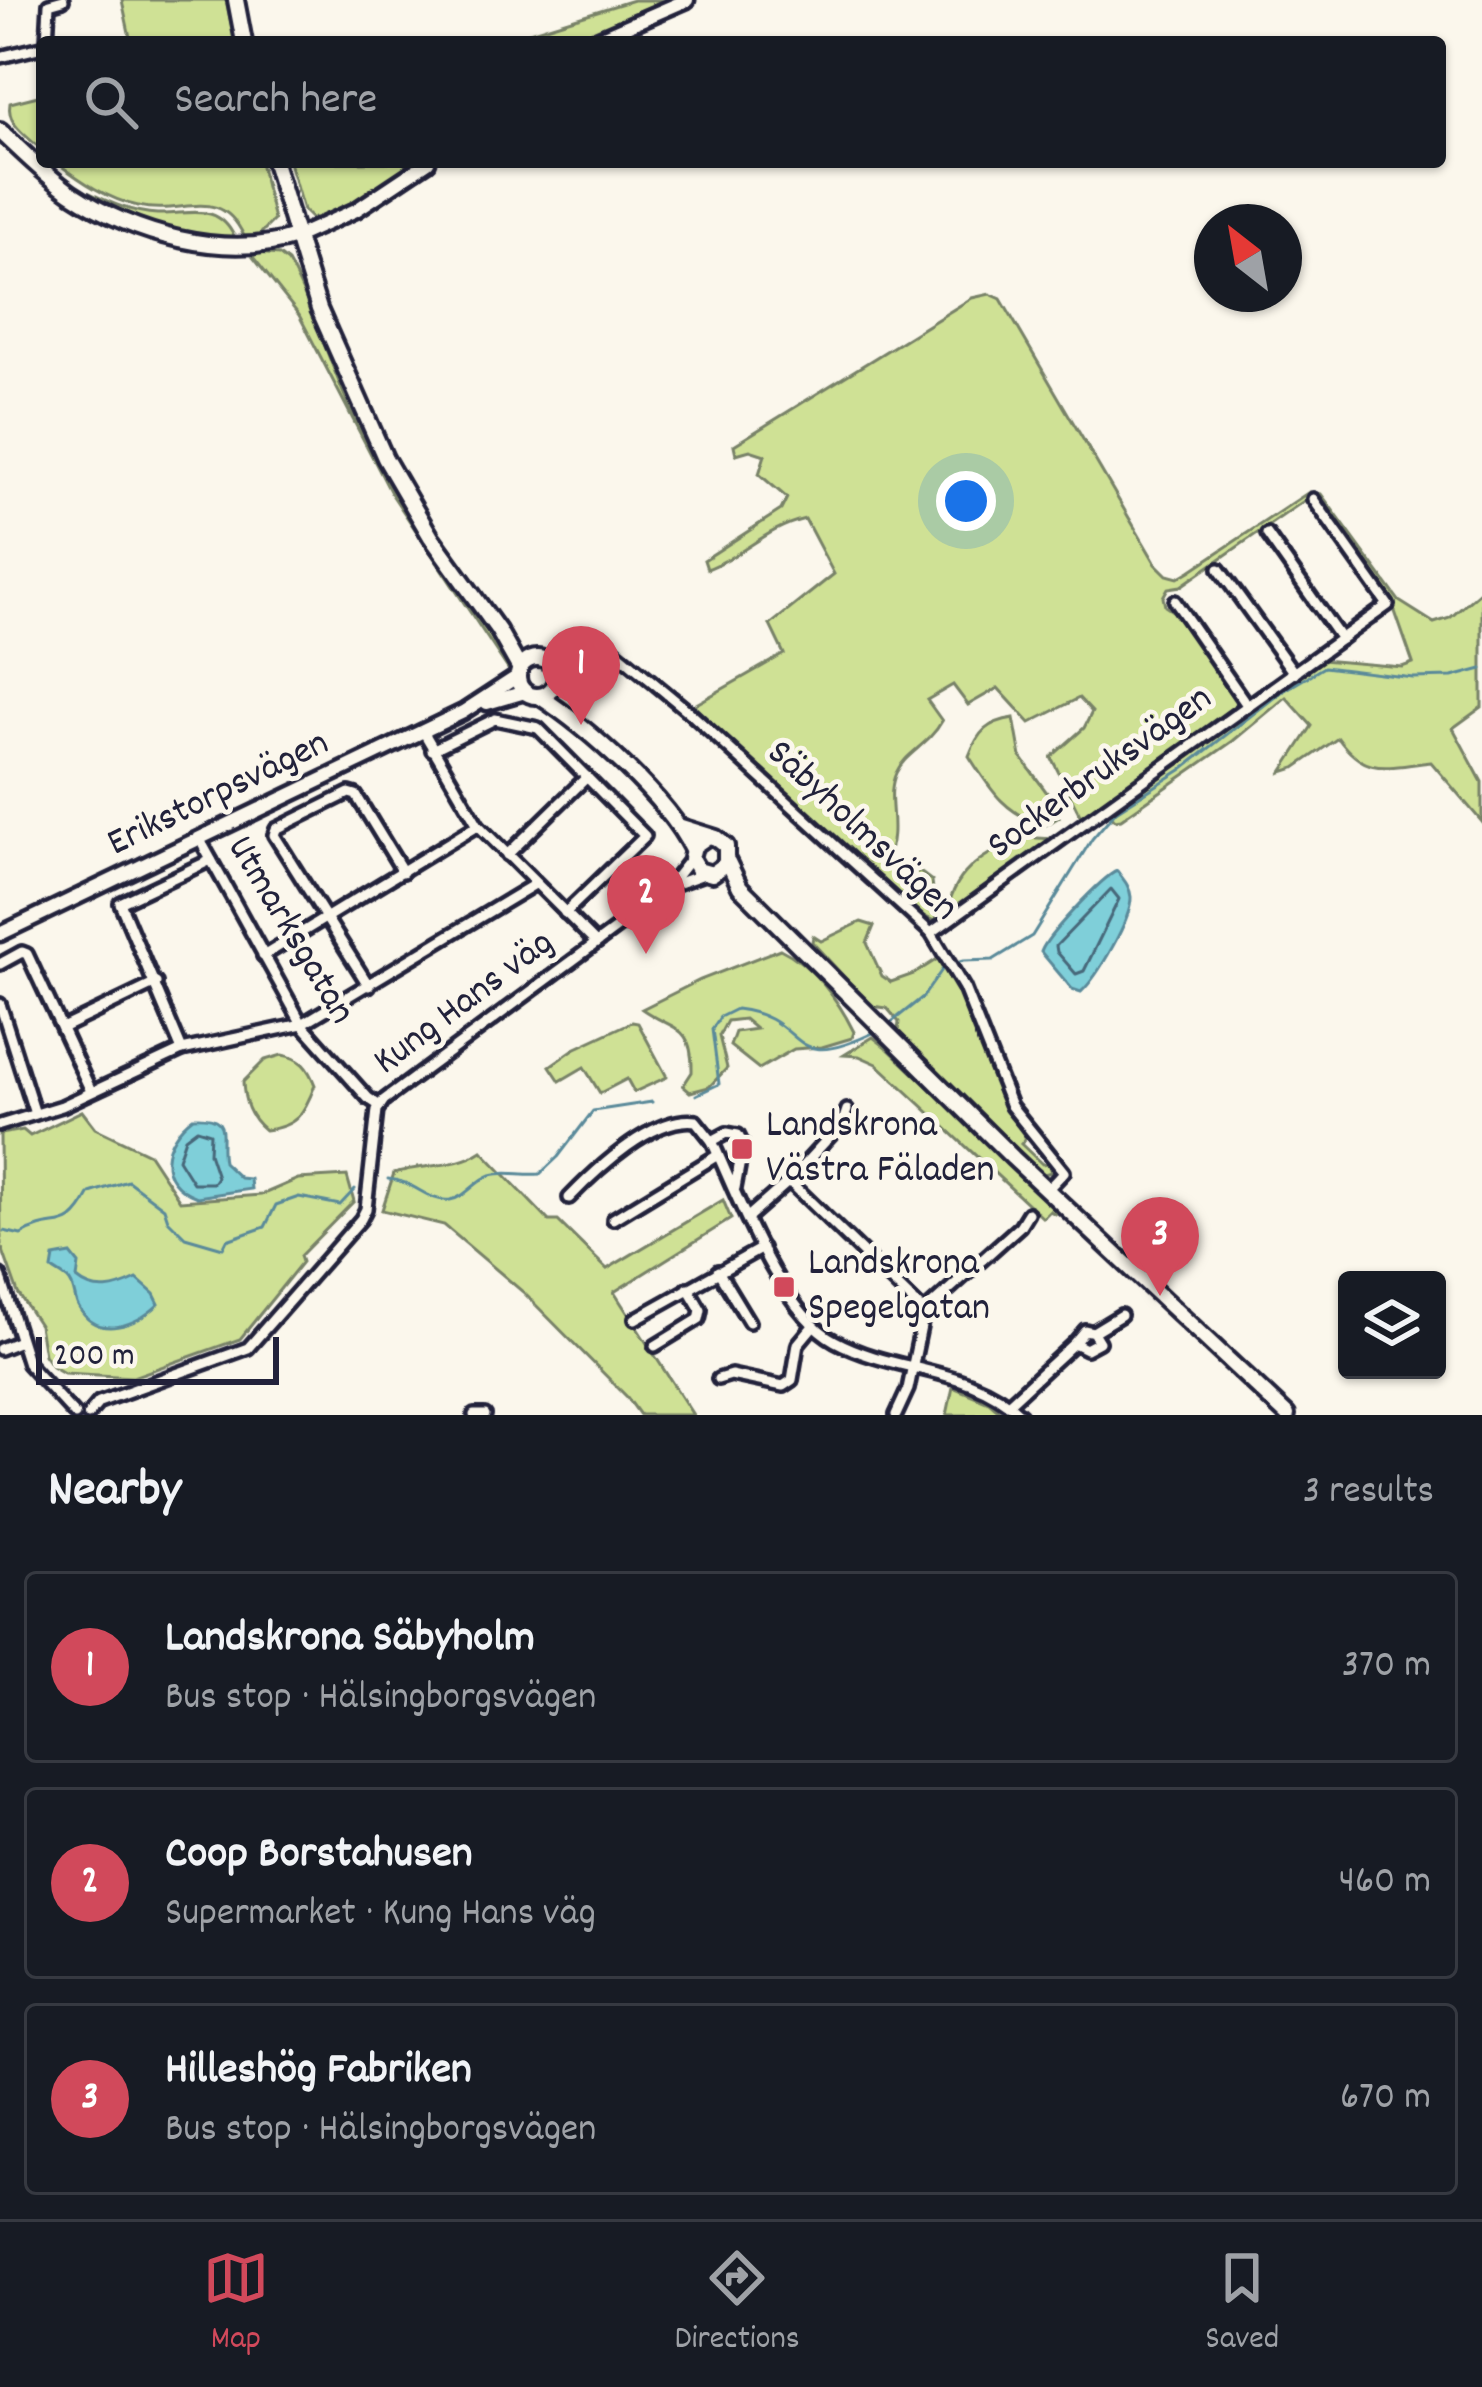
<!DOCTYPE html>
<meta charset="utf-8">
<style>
:root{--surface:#171b24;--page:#242831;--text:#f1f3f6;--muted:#9ea1a6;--line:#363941;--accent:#d1495b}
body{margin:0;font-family:Dekko,sans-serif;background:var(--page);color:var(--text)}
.controls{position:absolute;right:36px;bottom:36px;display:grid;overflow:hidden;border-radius:12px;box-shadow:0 3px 9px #0004}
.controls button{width:108px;height:108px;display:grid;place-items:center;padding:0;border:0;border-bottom:3px solid var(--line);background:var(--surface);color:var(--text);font:60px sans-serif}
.compass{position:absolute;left:1194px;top:204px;width:108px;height:108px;border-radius:50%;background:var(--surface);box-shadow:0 3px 9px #0004;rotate:329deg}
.scale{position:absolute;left:36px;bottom:30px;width:243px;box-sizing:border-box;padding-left:12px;border:6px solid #22223b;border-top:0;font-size:33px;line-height:42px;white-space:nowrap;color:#22223b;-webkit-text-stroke:9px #fbf7ec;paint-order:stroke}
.you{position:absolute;left:966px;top:501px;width:42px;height:42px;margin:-30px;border:9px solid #fff;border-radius:50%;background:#1a73e8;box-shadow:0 0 0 18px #1a73e833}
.badge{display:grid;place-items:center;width:78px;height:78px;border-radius:50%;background:var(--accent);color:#fff;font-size:39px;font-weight:700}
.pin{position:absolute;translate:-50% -99px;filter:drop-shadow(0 3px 6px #0008)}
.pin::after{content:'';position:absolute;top:63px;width:42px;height:36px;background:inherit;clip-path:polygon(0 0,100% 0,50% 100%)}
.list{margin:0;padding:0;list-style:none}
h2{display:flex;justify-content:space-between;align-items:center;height:156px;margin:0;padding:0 48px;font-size:51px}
h2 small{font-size:39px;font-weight:400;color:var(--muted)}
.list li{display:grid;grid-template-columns:78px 1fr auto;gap:36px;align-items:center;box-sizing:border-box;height:192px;margin:0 24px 24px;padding:0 24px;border:3px solid var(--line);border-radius:12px}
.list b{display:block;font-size:45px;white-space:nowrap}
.list p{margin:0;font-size:39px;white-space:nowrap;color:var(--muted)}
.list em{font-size:39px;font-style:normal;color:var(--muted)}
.icon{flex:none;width:66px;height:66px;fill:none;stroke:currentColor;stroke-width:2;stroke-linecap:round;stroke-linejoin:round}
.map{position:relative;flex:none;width:1482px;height:1415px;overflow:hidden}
.search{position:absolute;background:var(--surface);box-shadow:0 3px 9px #0004;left:36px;right:36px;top:36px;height:132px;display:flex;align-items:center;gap:30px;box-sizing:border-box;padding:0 42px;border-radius:12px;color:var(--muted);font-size:45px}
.sheet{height:804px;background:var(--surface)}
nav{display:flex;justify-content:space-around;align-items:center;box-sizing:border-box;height:168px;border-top:3px solid var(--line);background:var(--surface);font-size:33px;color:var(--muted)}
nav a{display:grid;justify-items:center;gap:6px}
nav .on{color:var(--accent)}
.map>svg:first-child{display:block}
</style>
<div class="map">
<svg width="1482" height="1415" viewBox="0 0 1482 1415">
<rect width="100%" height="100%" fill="#fbf7ec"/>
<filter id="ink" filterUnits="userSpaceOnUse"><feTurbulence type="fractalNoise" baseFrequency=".00833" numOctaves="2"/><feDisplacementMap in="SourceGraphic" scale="24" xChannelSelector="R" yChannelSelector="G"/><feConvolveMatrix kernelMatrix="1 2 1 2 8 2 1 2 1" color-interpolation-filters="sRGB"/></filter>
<g filter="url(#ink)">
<g fill="#cfe195" stroke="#788268" stroke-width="3">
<polygon points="122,0 226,0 235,42 131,42"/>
<polygon points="633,0 671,0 578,42 497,42"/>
<path d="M 42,95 L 42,150 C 27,136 6,125 10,103 Z"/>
<path d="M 56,162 L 260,162 L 274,220 L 259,235 L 244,236 C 219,183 183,217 138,206 C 107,199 81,181 56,162 Z"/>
<path d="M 289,162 L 419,162 C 388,185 351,217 311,218 L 303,210 Z"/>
<path d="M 90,193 C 111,203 133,213 157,214 C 190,215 218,201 235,238 C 181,235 136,222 88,196 Z"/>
<path d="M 257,253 L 279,255 L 288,262 C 316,312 331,371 357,423 C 398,509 454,586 512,661 L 510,672 L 391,493 L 299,315 L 253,257 Z"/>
<path d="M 990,294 L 1001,299 L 1156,564 L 1167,575 L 1178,578 L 1190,571 L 1309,492 L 1321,494 L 1399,601 L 1434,623 L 1450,618 L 1482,590 L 1482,707 L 1453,728 L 1482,782 L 1482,822 L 1431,762 C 1388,766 1366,778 1338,738 L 1295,768 L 1282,772 L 1312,726 L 1286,697 L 1233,741 L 1121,819 L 1115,820 L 1110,814 L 1322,660 L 1402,667 L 1413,663 L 1392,603 L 1319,498 L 1311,496 L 1181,586 L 1168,588 L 1163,597 L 1165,606 L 1177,614 L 1237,704 L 1082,819 L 1051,757 L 1084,728 L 1092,712 L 1079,698 L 1030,723 L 998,688 L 968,705 L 953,685 L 927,700 L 942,721 C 929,745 905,753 896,773 C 884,800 902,826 886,861 L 893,872 L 920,872 L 932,881 L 937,922 L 921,915 L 691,707 L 784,654 L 770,625 L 834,574 L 805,519 C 766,528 743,556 707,569 L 704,560 L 781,510 L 787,498 L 759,474 L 765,455 L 750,450 L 736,454 L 734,445 L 972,298 Z"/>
<path d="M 1014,718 L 1021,757 L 1053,801 L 1059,817 L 1046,825 C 1006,816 990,789 969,756 C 978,732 987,722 1014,718 Z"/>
<path d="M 1021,837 L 1054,839 L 947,916 C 952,870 984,856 1021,837 Z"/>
<path d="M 861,922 L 874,926 L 867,943 L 882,976 L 891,982 L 914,974 L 939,958 C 978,1013 986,1083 1026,1138 L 1021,1144 L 1042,1164 L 1048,1163 L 1051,1172 L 1044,1174 L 1038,1169 L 908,1043 L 898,1031 L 899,1022 L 887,1008 L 871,1006 L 812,942 L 813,936 L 821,941 Z"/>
<path d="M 780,949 C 812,964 839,1001 854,1032 L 852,1038 L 822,1047 L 794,1049 L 759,1069 L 730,1046 L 735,1032 L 756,1029 L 744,1019 L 727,1021 L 719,1036 L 727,1068 L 709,1087 L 690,1092 L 683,1086 L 692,1072 C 693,1023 673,1031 642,1009 L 700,980 Z"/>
<polygon points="632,1022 638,1023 667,1077 634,1092 627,1079 600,1093 584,1067 560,1081 550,1066 574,1049"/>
<polygon points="873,1037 887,1048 1058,1211 1055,1214 1050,1211 1043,1218 877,1064 859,1056 844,1055"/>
<path d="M 282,1055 C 301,1058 308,1067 315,1085 C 304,1114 296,1127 265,1130 C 249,1117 244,1102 243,1082 L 265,1060 Z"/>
<polygon points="82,1111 95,1128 149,1154 180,1201 261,1195 298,1179 347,1176 354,1201 300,1256 302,1262 240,1339 133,1377 64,1373 52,1366 44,1355 39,1325 18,1293 1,1245 0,1134 23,1130 30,1136"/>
<path d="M 482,1151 L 549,1221 L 558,1221 L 607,1269 L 723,1200 L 731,1219 L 614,1292 L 693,1415 L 640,1415 L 627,1397 L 523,1292 L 444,1225 L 382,1210 L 394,1173 C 425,1163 455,1169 482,1151 Z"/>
<polygon points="953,1387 989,1402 1004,1415 947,1415"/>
</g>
<g fill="#7fcfd9" stroke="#5a8a9a" stroke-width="3">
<path d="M 1117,871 C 1123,879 1130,886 1131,897 C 1132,918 1097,978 1081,992 L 1072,989 L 1041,952 C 1046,937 1102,877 1117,871 Z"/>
<path d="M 193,1117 C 234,1115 218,1135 223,1162 L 240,1178 L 250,1179 L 251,1189 L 197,1197 C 153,1181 162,1140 193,1117 Z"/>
<path d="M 71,1254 L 79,1264 L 77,1279 C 96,1295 116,1289 137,1279 L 154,1294 L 159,1304 C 137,1325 97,1342 78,1306 C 74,1299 75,1286 68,1280 C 63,1275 57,1273 52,1269 L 54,1257 Z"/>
</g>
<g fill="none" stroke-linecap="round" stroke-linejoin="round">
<g stroke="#47677a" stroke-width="3">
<polygon points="1111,889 1119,899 1084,971 1076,974 1057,952 1056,946"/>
<polygon points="197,1129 210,1133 209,1153 217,1177 213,1183 193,1183 178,1159 185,1138"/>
</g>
<g stroke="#5a8a9a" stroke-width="3">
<polyline points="888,1025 923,997 944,967 963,961 993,960 1032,936 1092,839 1116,811 1181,770 1280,693 1324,667 1413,678 1452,677 1482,669"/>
<path d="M 696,1095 L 719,1084 L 712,1029 L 720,1017 L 736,1009 C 813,1018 781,1079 879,1030"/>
<path d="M 388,1179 C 413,1180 429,1203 450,1200 C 467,1197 476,1180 491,1175 C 507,1170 523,1176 540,1174 L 558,1157 L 593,1111 L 652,1102"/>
<path d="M 4,1231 L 21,1235 C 58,1213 66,1239 90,1193 L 128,1181 L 164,1208 L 168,1220 L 185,1237 L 223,1248 L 227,1240 L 265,1227 L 276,1205 L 299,1197 L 340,1205 L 355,1189"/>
</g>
<defs>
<g id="minor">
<polyline points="47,42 49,4 63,0"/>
<polyline points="0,57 42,47"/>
<polyline points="1267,534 1341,639"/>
<polyline points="1219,569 1294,673"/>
<polyline points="1175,601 1247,705"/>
<polyline points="547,661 575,660 608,645 688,711 931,933 964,988 1011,1106 1064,1172 1047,1190"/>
<polyline points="556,679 575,660"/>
<polyline points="423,731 478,825 596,943"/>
<polyline points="432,750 495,719 538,728 645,836 565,913"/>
<polyline points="199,838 302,1024 368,1098 380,1106"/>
<polyline points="507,855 587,777"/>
<polyline points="673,885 704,874"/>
<polyline points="931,933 1388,605 1313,499"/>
<polyline points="263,956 478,825"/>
<polyline points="0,964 22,952 27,954 91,1091"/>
<polyline points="369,986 274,835 276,829 349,793 356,795 403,872"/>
<polyline points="0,1004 35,1114"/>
<polyline points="62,1028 156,983"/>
<polyline points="182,1050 120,903 211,860"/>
<polyline points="0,1125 62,1106 182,1050 302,1024 535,884"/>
<polyline points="789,1181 924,1312"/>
<path d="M 735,1188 L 743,1145 L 738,1135 L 727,1133 L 712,1141 C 738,1197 780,1312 835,1341 C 896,1374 969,1365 1021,1415"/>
<path d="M 569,1198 C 597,1169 654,1115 696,1121 L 712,1141"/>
<polyline points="748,1217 789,1181 843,1122 847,1110"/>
<polyline points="613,1219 718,1155"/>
<polyline points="718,1271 749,1322"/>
<polyline points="0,1275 28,1364 75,1415"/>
<polyline points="635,1319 762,1248"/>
<polyline points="1093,1332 1121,1315"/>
<polyline points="655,1346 699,1319 701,1310 688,1288"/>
<polyline points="0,1349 20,1341"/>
<polyline points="718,1379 731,1375 783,1386 792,1380 798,1344 813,1326"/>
<polyline points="1008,1404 1074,1343 1086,1349 1099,1342 1093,1332 1085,1330 1074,1343"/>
<polyline points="88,1415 99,1402 248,1348 361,1219 366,1209 377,1110 384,1100 637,913 668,887 691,858"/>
<polyline points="474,1415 485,1415"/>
<polyline points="896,1415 908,1389 924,1312 1020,1226 1028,1213"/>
</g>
<g id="tertiary">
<polyline points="590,42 687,0"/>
<polyline points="296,237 356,210 428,162"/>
<polyline points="487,703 525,692"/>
<polyline points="0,934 463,712 518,676"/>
</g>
<g id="secondary">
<polyline points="236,0 244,42"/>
<path d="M 0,131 C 23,152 45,175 71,193 C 133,234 223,260 296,237"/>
<polyline points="274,162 319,309 385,458 431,537 498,630 520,669"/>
<circle cx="537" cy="677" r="19"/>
<path d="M 539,696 C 587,727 667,798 692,849"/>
<polyline points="681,827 716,838 726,846 726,864 712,874 698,870 691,858 694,846 707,837"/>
<polyline points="728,862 740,887 1013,1158 1287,1415"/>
</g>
</defs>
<use href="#minor" stroke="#22223b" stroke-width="18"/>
<use href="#tertiary" stroke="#22223b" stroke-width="21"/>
<use href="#secondary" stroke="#22223b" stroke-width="22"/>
<use href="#minor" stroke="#fbf7ec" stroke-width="9"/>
<use href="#tertiary" stroke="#fbf7ec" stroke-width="12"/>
<use href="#secondary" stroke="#fbf7ec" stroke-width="14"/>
</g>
</g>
<g fill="#d1495b" stroke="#fbf7ec" stroke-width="4.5">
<rect x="730" y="1137" width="24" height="24" rx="6"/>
<rect x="772" y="1275" width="24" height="24" rx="6"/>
</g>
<g text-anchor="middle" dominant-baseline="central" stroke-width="10" stroke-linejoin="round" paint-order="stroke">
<g font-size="39" fill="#22223b" stroke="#fbf7ec">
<text transform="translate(1101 774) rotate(-36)">Sockerbruksvägen</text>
<text transform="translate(219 795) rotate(-26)">Erikstorpsvägen</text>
<text transform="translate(861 832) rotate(43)">Säbyholmsvägen</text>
<text transform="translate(289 931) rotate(59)">Utmarksgatan</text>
<text transform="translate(465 1004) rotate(-37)">Kung Hans väg</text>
</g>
<g font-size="39" fill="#22223b" stroke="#fbf7ec" text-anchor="start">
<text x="766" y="1127">Landskrona<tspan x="766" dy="45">Västra Fäladen</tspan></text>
<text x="808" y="1265">Landskrona<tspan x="808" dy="45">Spegelgatan</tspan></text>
</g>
</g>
</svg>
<div class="controls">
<button><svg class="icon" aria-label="layers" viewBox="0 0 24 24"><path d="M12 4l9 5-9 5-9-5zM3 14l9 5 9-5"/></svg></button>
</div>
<svg class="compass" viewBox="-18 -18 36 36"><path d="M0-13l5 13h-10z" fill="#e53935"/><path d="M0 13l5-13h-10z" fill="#9ea1a6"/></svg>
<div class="scale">200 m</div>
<div class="you"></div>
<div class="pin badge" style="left:581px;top:725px">1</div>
<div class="pin badge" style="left:646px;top:954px">2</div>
<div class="pin badge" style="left:1160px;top:1296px">3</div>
<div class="search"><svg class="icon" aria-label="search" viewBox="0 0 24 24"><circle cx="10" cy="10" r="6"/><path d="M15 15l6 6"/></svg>Search here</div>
</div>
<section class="sheet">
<h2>Nearby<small>3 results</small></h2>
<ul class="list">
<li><span class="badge">1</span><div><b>Landskrona Säbyholm</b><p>Bus stop · Hälsingborgsvägen</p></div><em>370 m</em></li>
<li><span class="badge">2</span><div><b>Coop Borstahusen</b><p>Supermarket · Kung Hans väg</p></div><em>460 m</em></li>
<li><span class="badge">3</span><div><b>Hilleshög Fabriken</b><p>Bus stop · Hälsingborgsvägen</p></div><em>670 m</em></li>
</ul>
</section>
<nav>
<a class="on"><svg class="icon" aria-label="map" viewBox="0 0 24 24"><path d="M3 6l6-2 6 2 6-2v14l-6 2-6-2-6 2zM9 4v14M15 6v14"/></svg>Map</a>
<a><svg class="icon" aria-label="directions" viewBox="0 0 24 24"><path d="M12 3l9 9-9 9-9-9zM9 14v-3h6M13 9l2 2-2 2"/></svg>Directions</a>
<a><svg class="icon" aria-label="saved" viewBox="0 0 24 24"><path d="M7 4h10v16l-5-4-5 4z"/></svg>Saved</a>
</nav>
